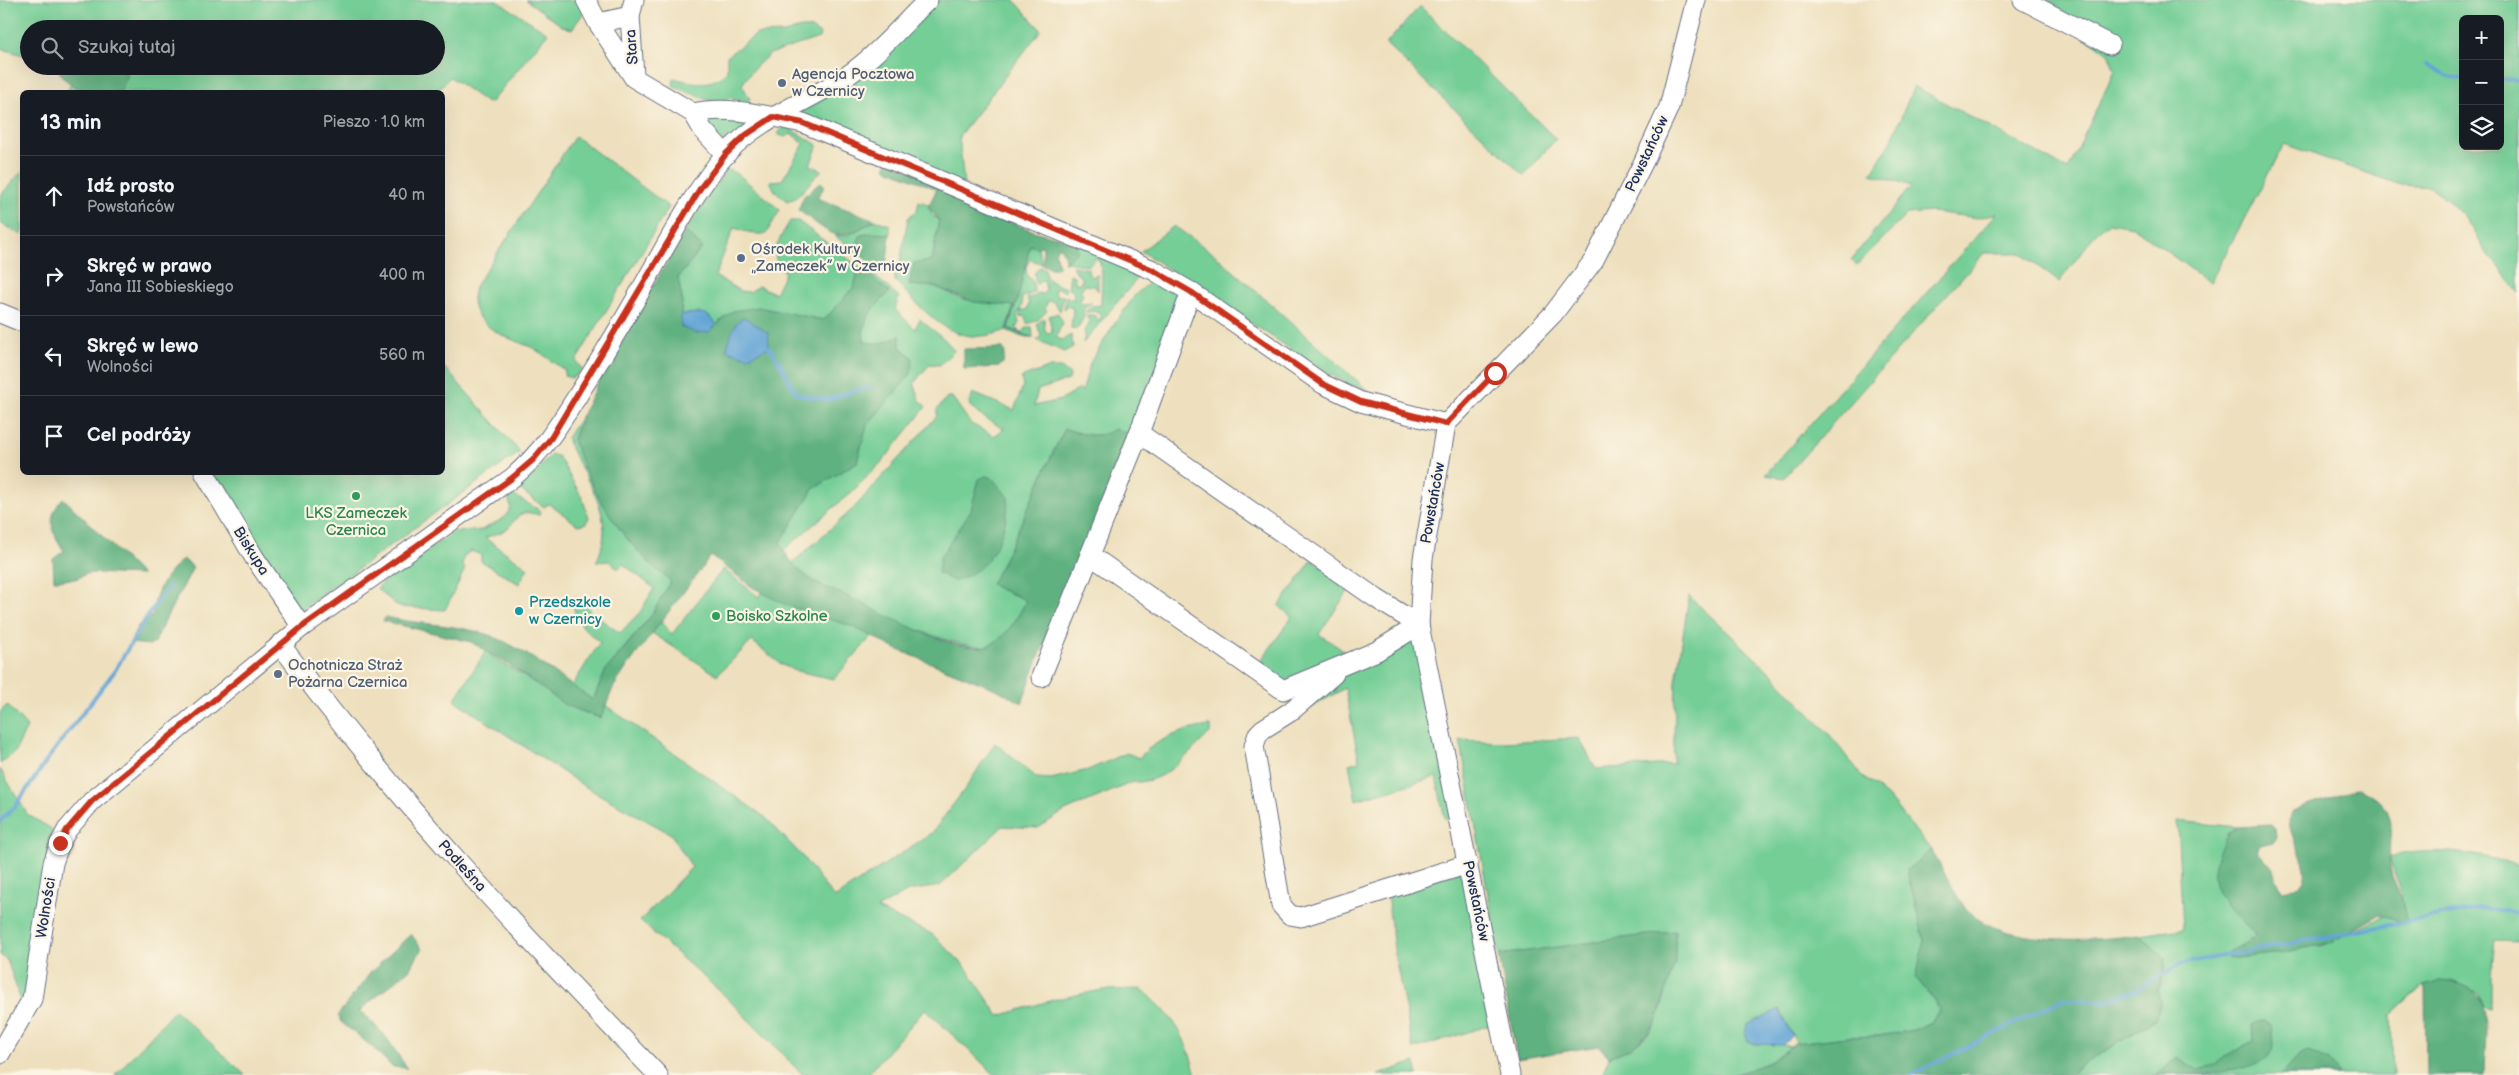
<!DOCTYPE html>
<html lang="pl">
<meta charset="utf-8">
<style>
:root{--surface:#171b24;--page:#242831;--text:#f1f3f6;--muted:#9ea1a6;--line:#363941}
body{margin:0;font-family:"Balsamiq Sans",sans-serif;background:var(--page);color:var(--text)}
.controls{position:absolute;right:15px;top:15px;display:grid;overflow:hidden;border-radius:8px;box-shadow:0 5px 20px #0002}
.controls button{width:45px;height:45px;display:grid;place-items:center;padding:0;border:0;border-bottom:1px solid var(--line);background:var(--surface);color:var(--text);font:25px sans-serif}
.stop{position:absolute;width:15px;height:15px;margin:-11px;border:4px solid #c8321e;border-radius:50%;background:#fff}
.stop.end{background:#c8321e;border-color:#fff;box-shadow:0 1px 5px #0008}
.list{margin:0;padding:0;list-style:none}
h2{display:flex;justify-content:space-between;align-items:center;height:65px;margin:0;padding:0 20px;font-size:21px}
h2 small{font-size:16px;font-weight:400;color:var(--muted)}
.list li{display:grid;grid-template-columns:32px 1fr auto;gap:15px;align-items:center;box-sizing:border-box;height:80px;padding:0 20px;border-top:1px solid var(--line)}
.list b{display:block;font-size:19px;white-space:nowrap}
.list p{margin:0;font-size:16px;white-space:nowrap;color:var(--muted)}
.list em{font-size:16px;font-style:normal;color:var(--muted)}
.icon{flex:none;width:28px;height:28px;fill:none;stroke:currentColor;stroke-width:2;stroke-linecap:round;stroke-linejoin:round}
.map{position:relative;flex:none;width:2519px;height:1075px;overflow:hidden}
.search{position:absolute;background:var(--surface);box-shadow:0 5px 20px #0002;left:20px;top:20px;width:425px;height:55px;display:flex;align-items:center;gap:12px;box-sizing:border-box;padding:0 18px;border-radius:28px;color:var(--muted);font-size:19px}
.panel{position:absolute;background:var(--surface);box-shadow:0 5px 20px #0002;left:20px;top:90px;width:425px;height:385px;border-radius:8px}
.map>svg:first-child{display:block}
</style>
<div class="map">
<svg width="2519" height="1075" viewBox="0 0 2519 1075">
<rect width="100%" height="100%" fill="#fcf5e5"/>
<filter id="ink" filterUnits="userSpaceOnUse"><feTurbulence type="fractalNoise" baseFrequency=".02" numOctaves="2"/><feDisplacementMap in="SourceGraphic" scale="10" xChannelSelector="R" yChannelSelector="G"/><feConvolveMatrix kernelMatrix="1 2 1 2 8 2 1 2 1" color-interpolation-filters="sRGB"/></filter>
<filter id="wash" filterUnits="userSpaceOnUse"><feTurbulence type="fractalNoise" baseFrequency=".0096" numOctaves="4" result="noise"/><feDisplacementMap in="SourceGraphic" scale="20" xChannelSelector="R" yChannelSelector="G"/><feGaussianBlur stdDeviation="1.12" result="paint"/><feColorMatrix in="noise" values="0 0 0 0 0 0 0 0 0 0 0 0 0 0 0 0 0 1.4 0 .05"/><feComposite in="paint" operator="in"/></filter>
<g filter="url(#wash)">
<rect width="100%" height="100%" fill="#eee0be"/>
<g fill="#74ce96" stroke="#487e7a" fill-rule="evenodd">
<polygon points="0,0 496,0 548,33 491,102 487,103 450,77 436,92 67,92 71,83 63,78 56,66 436,66 436,29 29,29 29,57 0,48"/>
<polygon points="526,0 581,0 585,11 572,29 562,26"/>
<polygon points="936,0 1014,0 1041,30 959,136 964,185 802,116 804,107"/>
<path d="M 2033,0 L 2519,0 L 2519,292 L 2486,252 L 2465,218 L 2448,200 L 2431,187 L 2401,185 L 2284,144 L 2210,283 L 2133,227 L 2109,223 L 2097,232 L 2059,282 L 2020,253 L 1984,253 L 1784,478 L 1765,475 L 1997,213 L 1978,218 L 1932,212 L 1907,214 L 1857,265 L 1851,260 L 1911,186 L 1871,174 L 1892,139 L 1914,86 L 2068,170 L 2115,70 L 2108,53 ZM 2463,19 L 2500,19 L 2500,146 L 2463,146 Z"/>
<polygon points="1420,6 1556,139 1524,176 1386,44"/>
<path d="M 801,28 L 811,28 L 820,34 L 819,38 L 770,54 C 758,64 750,72 742,85 L 750,99 L 747,102 L 730,98 L 712,102 L 673,86 L 674,78 C 692,83 713,88 727,71 L 727,56 L 757,34 L 784,33 Z"/>
<polygon points="740,118 747,126 728,142 722,142 708,125 710,119"/>
<polygon points="785,126 818,145 810,165 822,170 796,198 787,201 775,191 770,181 782,180 804,144 792,134 784,137 777,134"/>
<path d="M 575,136 L 669,207 L 576,361 L 583,370 L 572,378 L 564,376 L 565,370 C 552,363 540,350 526,345 C 499,335 462,320 476,285 Z"/>
<path d="M 727,169 L 739,175 L 780,210 L 766,234 L 755,234 L 734,228 L 715,276 L 740,291 L 750,292 L 758,286 L 775,293 L 785,273 C 766,254 779,241 790,221 L 798,221 L 859,267 L 866,269 L 899,297 L 895,309 L 915,329 L 920,319 C 932,331 945,336 954,351 L 940,365 L 930,364 L 914,383 L 919,399 L 926,407 L 883,461 L 855,489 L 784,550 L 780,543 L 813,489 L 857,462 L 867,425 L 911,374 L 886,343 L 874,344 L 864,342 C 860,318 875,308 889,292 L 854,287 L 824,320 L 775,311 L 733,311 L 717,324 L 697,313 L 681,315 L 682,299 L 678,278 L 702,248 L 685,231 Z"/>
<polygon points="22,171 22,235 0,223 0,196"/>
<path d="M 919,201 L 928,204 L 932,215 L 939,220 L 932,261 L 909,285 L 936,287 L 962,299 L 1014,306 L 1006,330 C 954,351 929,315 895,281 L 894,265 L 899,267 L 908,218 L 917,210 Z"/>
<polygon points="875,220 890,225 890,234 861,235 854,250 835,236 847,236"/>
<polygon points="1174,226 1214,254 1371,393 1329,374 1141,251"/>
<polygon points="1076,243 1141,274 1083,343 1085,335 1084,332 1089,321 1086,315 1094,315 1098,320 1101,317 1097,311 1085,312 1091,306 1101,305 1102,273 1100,262 1096,258 1088,266 1067,262"/>
<polygon points="1030,245 1038,248 1042,264 1030,259 1026,267 1027,276 1033,281 1034,293 1022,297 1022,306 1017,317 1019,322 1016,328 1021,333 1028,327 1032,327 1033,338 1008,328"/>
<polygon points="1072,266 1089,269 1088,272 1091,277 1098,275 1098,291 1095,286 1084,285 1080,292 1083,294 1080,301 1083,304 1092,302 1083,310 1084,317 1077,329 1071,328 1073,309 1068,306 1064,309 1066,296 1074,300 1073,290 1068,288 1070,274 1074,276 1076,284 1083,281"/>
<path d="M 1040,267 L 1045,269 C 1044,282 1057,284 1066,288 L 1065,292 L 1058,288 L 1054,291 L 1057,296 L 1064,296 L 1060,311 L 1054,302 L 1048,301 L 1045,308 L 1047,311 L 1038,320 L 1027,324 L 1025,316 L 1020,317 L 1021,310 L 1026,310 L 1029,304 L 1027,298 L 1037,296 L 1037,293 L 1043,294 L 1046,290 L 1044,280 L 1036,284 L 1034,273 Z"/>
<path d="M 1159,280 L 1182,293 L 1132,435 L 1085,435 L 1065,429 C 1038,480 1019,534 991,584 C 1002,592 1015,594 1027,601 C 1018,617 1006,640 987,646 C 960,653 848,602 822,586 C 810,580 802,571 791,564 L 853,509 L 937,416 L 937,410 L 947,397 L 952,397 L 971,424 L 994,436 L 1004,429 L 978,414 L 969,405 L 973,393 L 1014,410 L 1023,386 L 1021,378 L 1048,368 L 1061,368 L 1070,375 L 1069,380 L 1038,390 L 1034,406 L 1061,400 L 1079,389 L 1082,392 L 1091,361 L 1117,320 L 1136,294 L 1148,284 Z"/>
<polygon points="1058,313 1063,322 1056,337 1062,340 1071,335 1073,347 1064,352 1037,340 1041,336 1037,324 1044,318 1045,332 1052,333 1049,316"/>
<polygon points="443,366 520,452 298,612 246,534 253,528 211,473 442,472"/>
<path d="M 582,415 L 573,439 C 594,493 624,547 672,581 L 651,616 L 606,670 L 593,700 L 572,686 L 600,642 C 586,632 569,616 575,597 L 588,603 L 589,611 L 620,633 L 641,611 L 654,588 L 623,564 L 618,569 L 609,561 L 596,562 C 620,514 583,482 567,438 Z"/>
<polygon points="551,455 558,456 582,497 589,518 585,524 578,525 549,504 544,507 519,489"/>
<path d="M 513,495 L 541,511 L 539,515 C 520,509 519,516 508,528 C 502,533 492,535 485,538 L 528,568 L 519,584 L 481,561 L 481,555 L 471,551 L 464,556 L 462,565 L 465,569 L 445,610 L 399,607 L 377,589 L 386,579 L 454,532 L 482,530 L 504,518 L 511,508 L 508,497 Z"/>
<polygon points="1312,560 1351,587 1319,634 1351,656 1286,683 1258,665 1292,617 1279,606"/>
<path d="M 723,569 L 759,597 L 762,592 C 797,611 837,617 872,636 L 834,679 L 797,671 L 782,665 L 752,641 L 717,675 L 652,633 L 661,622 L 672,634 Z"/>
<path d="M 1689,596 L 1768,670 L 1829,734 L 1860,774 L 1888,797 L 1931,850 L 1907,870 L 1925,940 L 1921,955 L 1927,993 L 1935,1001 L 1939,1010 L 1932,1022 L 1914,1030 L 1879,1036 L 1848,1037 L 1796,1043 L 1780,1010 L 1783,1045 L 1791,1047 L 1770,1062 L 1735,1075 L 1602,1075 L 1609,1057 C 1624,1051 1637,1045 1649,1033 C 1666,1015 1672,956 1675,931 L 1499,955 L 1460,740 L 1504,742 L 1579,738 L 1596,769 L 1673,764 L 1676,681 Z"/>
<polygon points="1416,634 1454,817 1445,819 1436,777 1356,800 1349,764 1359,761 1345,688 1305,711 1346,669"/>
<path d="M 486,651 C 499,663 514,669 528,679 C 554,695 570,710 601,718 L 605,705 L 766,818 L 802,856 L 834,898 L 932,833 L 967,786 L 995,743 L 1037,778 L 1051,779 L 1088,770 L 1127,753 L 1139,758 C 1155,739 1187,728 1211,726 L 1211,732 C 1189,752 1166,784 1133,782 L 1065,811 L 1038,828 L 1003,826 L 940,886 L 908,891 L 877,909 L 932,934 L 965,966 L 999,1016 L 1056,999 L 1102,990 L 1142,989 C 1175,1019 1184,1031 1196,1075 L 995,1075 L 925,1009 L 867,1075 L 803,1075 L 724,995 L 640,921 L 692,867 L 671,834 L 584,786 L 454,700 Z"/>
<polygon points="7,705 27,727 15,752 0,764 0,712"/>
<polygon points="0,769 28,815 52,829 44,893 22,1004 7,960 0,955"/>
<path d="M 2177,821 L 2238,827 L 2228,833 L 2255,933 L 2249,943 L 2321,946 L 2385,916 L 2402,895 L 2389,857 C 2429,846 2480,853 2519,866 L 2519,941 L 2495,940 L 2491,974 L 2491,1009 L 2484,1007 L 2478,993 L 2453,981 L 2424,985 L 2391,1015 L 2393,1075 L 2067,1075 L 2156,1019 L 2158,990 L 2165,968 L 2164,957 L 2139,935 L 2183,929 Z"/>
<polygon points="1465,869 1494,1024 1413,1049 1395,956 1387,895"/>
<polygon points="175,1010 245,1075 115,1075"/>
<polygon points="1415,1062 1418,1075 1378,1075"/>
</g>
<g fill="#5fb17f" stroke="#3d706e">
<path d="M 56,66 L 115,66 L 128,75 L 120,92 C 90,93 73,95 56,66 Z"/>
<path d="M 888,161 L 957,191 L 961,200 C 985,210 1009,223 1034,231 C 1048,236 1062,237 1076,243 L 1078,251 L 1065,263 L 1064,253 L 1060,247 L 1057,247 L 1055,254 L 1059,265 L 1057,268 L 1050,268 L 1043,265 L 1043,247 L 1040,246 L 1038,248 L 1030,245 L 1018,298 L 1008,328 L 1031,337 L 1022,337 L 1006,330 L 1014,306 L 974,302 L 936,287 L 909,285 L 914,263 L 932,261 L 939,220 L 928,207 L 937,189 L 885,168 Z"/>
<path d="M 821,182 L 825,186 L 817,198 L 875,220 C 834,246 834,235 798,210 L 804,196 Z"/>
<path d="M 685,231 L 702,247 L 678,278 L 682,299 L 681,315 L 706,314 L 717,324 L 733,311 L 758,307 L 824,320 L 854,287 L 859,267 L 889,292 C 875,308 860,318 864,341 C 879,346 887,342 900,335 L 900,347 L 913,358 L 911,374 L 867,425 L 857,462 L 813,489 L 780,543 C 788,559 796,569 811,580 C 821,587 831,589 842,594 C 872,607 956,656 987,646 C 1006,639 1018,617 1026,601 C 1015,593 1002,592 991,584 C 1019,534 1038,480 1065,429 C 1084,434 1096,440 1115,429 L 1132,435 L 1038,659 L 1022,703 L 998,690 L 896,649 L 854,627 L 786,605 L 752,587 L 711,556 L 629,664 L 613,688 L 601,718 L 565,705 L 511,666 L 471,642 L 383,621 L 385,617 C 420,625 458,624 492,636 C 527,650 561,679 593,700 L 606,670 L 651,616 L 671,581 C 626,548 590,492 573,439 C 600,365 647,300 685,231 Z"/>
<polygon points="872,233 890,234 887,261 878,269 854,250 861,235"/>
<polygon points="1003,348 1005,352 1003,363 999,367 964,369 964,349"/>
<path d="M 986,476 L 992,478 L 1008,497 C 1008,532 991,572 954,581 L 938,573 L 940,558 L 971,510 L 979,479 Z"/>
<path d="M 63,498 L 142,575 L 89,573 L 75,579 L 54,580 L 53,559 L 64,551 C 51,531 46,518 63,498 Z"/>
<path d="M 183,559 L 193,567 C 181,593 165,616 155,643 L 150,645 L 130,643 L 138,626 L 153,615 C 153,592 166,575 183,559 Z"/>
<path d="M 2359,788 C 2408,811 2382,838 2392,876 C 2397,892 2406,903 2407,920 L 2404,923 L 2379,915 L 2329,943 L 2281,953 L 2228,959 L 2227,953 L 2255,938 L 2254,933 C 2218,897 2199,885 2228,833 L 2238,827 L 2271,825 L 2275,829 L 2276,837 L 2273,842 L 2260,845 L 2257,851 L 2272,868 L 2282,891 C 2335,884 2279,837 2291,812 L 2304,806 Z"/>
<path d="M 1931,850 C 1943,868 1955,897 1969,912 C 2005,946 2094,941 2139,935 L 2164,957 L 2165,968 L 2158,990 L 2161,1001 L 2156,1019 L 2067,1075 L 1735,1075 L 1770,1062 L 1796,1043 L 1848,1037 L 1879,1036 L 1914,1030 L 1932,1022 L 1939,1010 L 1935,1001 L 1916,978 L 1924,940 L 1907,870 Z"/>
<polygon points="1675,931 1675,962 1657,1019 1650,1031 1631,1048 1609,1057 1599,1046 1517,1059 1499,955"/>
<polygon points="411,934 422,949 409,970 360,1010 386,1037 407,1068 392,1067 371,1046 341,1022 338,1015 371,972"/>
<path d="M 2439,981 C 2500,982 2484,1031 2484,1075 L 2426,1075 L 2425,985 Z"/>
<path d="M 2262,1020 L 2272,1027 C 2273,1034 2275,1043 2273,1050 C 2263,1075 2186,1075 2156,1075 L 2177,1058 L 2198,1070 L 2215,1065 L 2227,1055 L 2253,1041 L 2252,1025 Z"/>
<path d="M 2306,1051 C 2323,1054 2331,1060 2339,1075 L 2281,1075 L 2299,1055 Z"/>
</g>
<g fill="#62a4d6" stroke="#3e6a9a">
<polygon points="697,313 706,314 717,324 709,332 696,333 681,327 681,315"/>
<path d="M 744,317 L 768,333 L 769,347 L 748,357 L 726,350 C 730,340 733,321 744,317 Z"/>
<polygon points="1779,1009 1792,1035 1783,1045 1755,1044 1748,1041 1745,1034 1747,1025"/>
</g>
<g fill="none" stroke-linecap="round" stroke-linejoin="round">
<g stroke="#62a4d6" stroke-width="4">
<polyline points="2426,65 2449,77 2463,78"/>
<polyline points="2500,79 2519,80"/>
<path d="M 769,347 C 781,361 786,378 797,394 L 827,400 L 856,390 L 869,388"/>
<polyline points="0,821 14,808 50,756 114,672 148,615 170,585"/>
<polyline points="1911,1075 2063,999 2106,1001 2134,991 2180,964 2481,908 2519,913"/>
</g>
</g>
</g>
<g filter="url(#ink)">
<g fill="none" stroke-linecap="round" stroke-linejoin="round">
<defs>
<g id="minor">
<path d="M 586,0 L 598,23 L 634,78 L 693,113 C 728,105 768,116 803,123 L 1153,270 L 1191,292 L 1323,384 L 1361,402 L 1446,424"/>
<polyline points="2023,0 2110,45"/>
<polyline points="630,16 634,76"/>
<polyline points="598,23 630,16 634,0"/>
<polyline points="693,113 703,130 726,155"/>
<polyline points="0,313 22,322"/>
<polyline points="204,472 254,557 302,627"/>
<polyline points="1090,555 1283,690 1377,651 1419,625 1377,599 1139,433"/>
<path d="M 280,644 C 395,798 525,938 658,1075"/>
<polyline points="1334,674 1290,712 1263,729 1258,734 1254,746 1281,905 1290,915 1301,917 1468,864"/>
<polyline points="1041,677 1139,433 1191,292"/>
<path d="M 0,1054 L 32,999 L 53,863 L 60,843 L 67,830 L 92,801 L 302,627 L 512,478 C 544,451 561,422 583,387 C 609,346 633,305 656,263 C 677,226 697,188 725,155 C 756,120 800,105 839,81 C 872,61 900,27 928,0"/>
<polyline points="1510,1075 1419,625 1423,559 1446,424 1553,314 1594,260 1644,161 1669,107 1696,0"/>
</g>
</defs>
<use href="#minor" stroke="#656d80" stroke-width="21"/>
<use href="#minor" stroke="#fff" stroke-width="19"/>
</g>
</g>
<g fill="none" stroke-linecap="round" stroke-linejoin="round" filter="url(#ink)">
<polyline stroke="#c8321e" stroke-width="6" points="60,843 67,830 92,801 302,627 512,478 533,460 551,438 701,187 726,154 746,135 773,117 803,123 1153,270 1191,292 1323,384 1361,402 1446,424 1495,373"/>
</g>
<g fill="#5c6f8a" stroke="#fcf5e5" stroke-width="2">
<circle cx="782" cy="83" r="5"/>
<circle cx="741" cy="258" r="5"/>
<circle cx="278" cy="674" r="5"/>
</g>
<g fill="#2e9e5b" stroke="#fcf5e5" stroke-width="2">
<circle cx="356" cy="496" r="5"/>
<circle cx="716" cy="616" r="5"/>
</g>
<circle fill="#0f9aa8" stroke="#fcf5e5" stroke-width="2" cx="519" cy="611" r="5"/>
<g text-anchor="middle" dominant-baseline="central" stroke-width="4.5" stroke-linejoin="round" paint-order="stroke">
<g font-size="15" fill="#1b2f5e" stroke="#fcf5e5">
<text transform="translate(632 47) rotate(-94)">Stara</text>
<text transform="translate(1647 154) rotate(-65)">Powstańców</text>
<text transform="translate(1433 503) rotate(-80)">Powstańców</text>
<text transform="translate(251 551) rotate(58)">Biskupa</text>
<text transform="translate(462 866) rotate(48)">Podleśna</text>
<text transform="translate(1476 901) rotate(78)">Powstańców</text>
<text transform="translate(46 908) rotate(-81)">Wolności</text>
</g>
<g font-size="15" fill="#4e5e75" stroke="#fcf5e5" text-anchor="start">
<text x="792" y="74">Agencja Pocztowa<tspan x="792" dy="17">w Czernicy</tspan></text>
<text x="751" y="249">Ośrodek Kultury<tspan x="751" dy="17">„Zameczek” w Czernicy</tspan></text>
<text x="288" y="665">Ochotnicza Straż<tspan x="288" dy="17">Pożarna Czernica</tspan></text>
</g>
<g font-size="15" fill="#27864d" stroke="#fcf5e5">
<text x="356" y="513">LKS Zameczek<tspan x="356" dy="17">Czernica</tspan></text>
<text x="726" y="616" text-anchor="start">Boisko Szkolne</text>
</g>
<g font-size="15" fill="#0d838f" stroke="#fcf5e5" text-anchor="start">
<text x="529" y="602">Przedszkole<tspan x="529" dy="17">w Czernicy</tspan></text>
</g>
</g>
</svg>
<div class="controls">
<button>+</button>
<button>−</button>
<button><svg class="icon" aria-label="layers" viewBox="0 0 24 24"><path d="M12 4l9 5-9 5-9-5zM3 14l9 5 9-5"/></svg></button>
</div>
<div class="stop" style="left:1495px;top:373px"></div>
<div class="stop end" style="left:60px;top:843px"></div>
<div class="search"><svg class="icon" aria-label="search" viewBox="0 0 24 24"><circle cx="10" cy="10" r="6"/><path d="M15 15l6 6"/></svg>Szukaj tutaj</div>
<section class="panel">
<h2>13 min<small>Pieszo · 1.0 km</small></h2>
<ul class="list">
<li><svg class="icon" aria-label="ahead" viewBox="0 0 24 24"><path d="M12 20V5M6 11l6-6 6 6"/></svg><div><b>Idź prosto</b><p>Powstańców</p></div><em>40 m</em></li>
<li><svg class="icon" aria-label="right" viewBox="0 0 24 24"><path d="M7 20v-9h11M14 6l5 5-5 5"/></svg><div><b>Skręć w prawo</b><p>Jana III Sobieskiego</p></div><em>400 m</em></li>
<li><svg class="icon" aria-label="left" viewBox="0 0 24 24"><path d="M17 20v-9H6M10 6l-5 5 5 5"/></svg><div><b>Skręć w lewo</b><p>Wolności</p></div><em>560 m</em></li>
<li><svg class="icon" aria-label="arrive" viewBox="0 0 24 24"><path d="M6 21V4h12l-3 4 3 4H6"/></svg><div><b>Cel podróży</b></div></li>
</ul>
</section>
</div>
